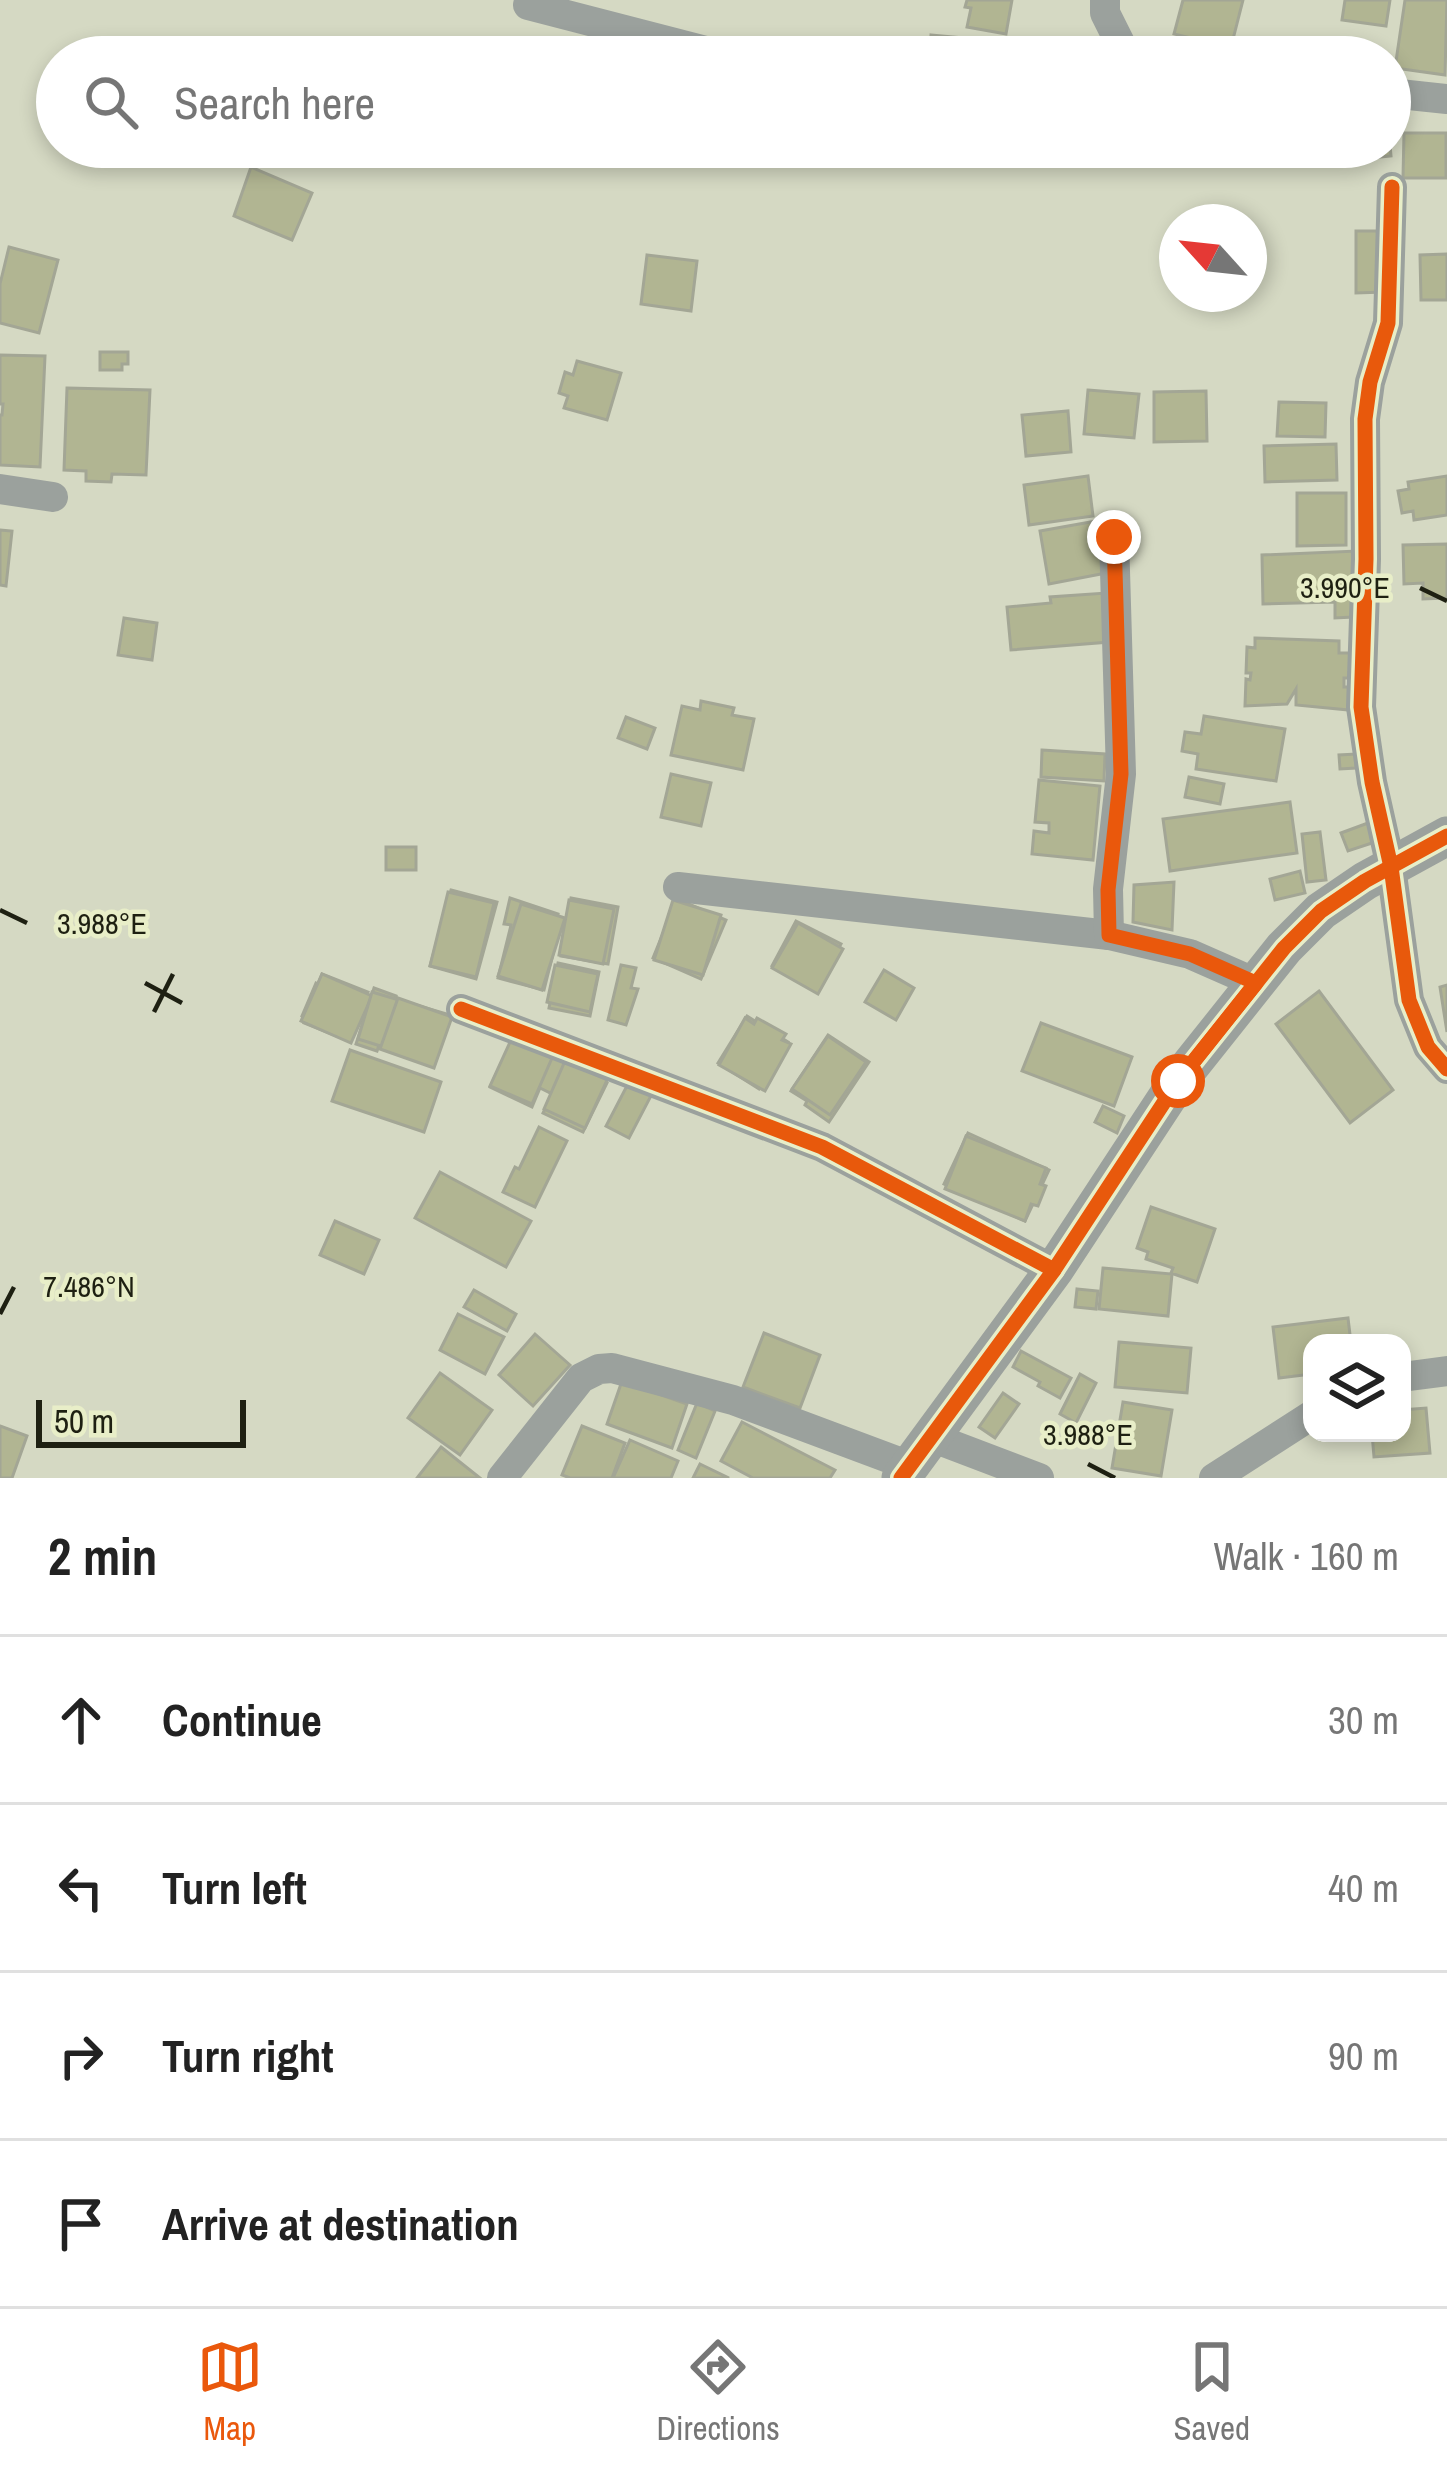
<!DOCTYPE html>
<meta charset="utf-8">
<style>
:root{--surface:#fff;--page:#f6f6f6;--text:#222;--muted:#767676;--line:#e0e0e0;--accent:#ea580c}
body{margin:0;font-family:"Archivo Narrow",sans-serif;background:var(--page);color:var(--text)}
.controls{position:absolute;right:36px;bottom:36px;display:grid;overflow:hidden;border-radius:24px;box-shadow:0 6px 18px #0003}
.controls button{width:108px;height:108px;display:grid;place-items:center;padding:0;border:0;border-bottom:3px solid var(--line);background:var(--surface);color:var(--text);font:60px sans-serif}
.compass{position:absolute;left:1159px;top:204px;width:108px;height:108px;border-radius:50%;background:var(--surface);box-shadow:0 6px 18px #0003;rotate:297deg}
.scale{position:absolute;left:36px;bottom:30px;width:210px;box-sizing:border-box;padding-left:12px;border:6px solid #1e2012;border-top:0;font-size:33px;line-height:42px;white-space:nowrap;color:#1e2012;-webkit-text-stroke:9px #e8eec8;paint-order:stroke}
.stop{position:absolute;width:36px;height:36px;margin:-27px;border:9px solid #ea580c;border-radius:50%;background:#fff}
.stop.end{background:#ea580c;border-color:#fff;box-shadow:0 3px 12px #0008}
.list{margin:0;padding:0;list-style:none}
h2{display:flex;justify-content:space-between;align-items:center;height:156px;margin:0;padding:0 48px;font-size:51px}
h2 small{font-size:39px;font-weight:400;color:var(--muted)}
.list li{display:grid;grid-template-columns:78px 1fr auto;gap:36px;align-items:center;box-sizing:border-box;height:168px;padding:0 48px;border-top:3px solid var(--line)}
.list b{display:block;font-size:45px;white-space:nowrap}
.list em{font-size:39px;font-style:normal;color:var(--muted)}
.icon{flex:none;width:66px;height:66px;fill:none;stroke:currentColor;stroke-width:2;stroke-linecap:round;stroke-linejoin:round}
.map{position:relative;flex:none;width:1447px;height:1478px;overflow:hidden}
.search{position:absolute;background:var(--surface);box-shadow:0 6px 18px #0003;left:36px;right:36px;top:36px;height:132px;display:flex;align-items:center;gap:30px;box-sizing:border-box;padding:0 42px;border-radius:66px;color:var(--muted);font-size:45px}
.sheet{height:828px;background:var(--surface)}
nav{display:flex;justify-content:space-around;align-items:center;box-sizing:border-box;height:168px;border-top:3px solid var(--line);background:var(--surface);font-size:33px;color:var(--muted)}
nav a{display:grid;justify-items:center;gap:6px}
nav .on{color:var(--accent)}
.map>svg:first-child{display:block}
</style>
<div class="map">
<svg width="1447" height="1478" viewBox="0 0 1447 1478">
<rect width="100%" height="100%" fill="#d5d9c3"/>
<g fill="#b1b592" stroke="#a3a695" stroke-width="3">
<polygon points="967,0 1012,0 1006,34 967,27 971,8 965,7"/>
<polygon points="1183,0 1243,0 1231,47 1223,45 1221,53 1198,47 1199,40 1174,34"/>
<polygon points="1345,0 1390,0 1386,26 1342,20"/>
<polygon points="1405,0 1447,0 1445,75 1395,68"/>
<polygon points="931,35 965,38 963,57 929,57"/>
<polygon points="1404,133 1446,133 1446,178 1403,178"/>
<polygon points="1390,145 1391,156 1351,160 1350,147 1390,147"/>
<polygon points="121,147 181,147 181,165 133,163 133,149"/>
<polygon points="251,167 312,193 292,240 234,216"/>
<polygon points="1356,231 1384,231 1384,292 1356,293"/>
<polygon points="9,247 58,260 39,333 0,323 0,284"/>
<polygon points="1447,254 1447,300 1421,300 1420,255"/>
<polygon points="647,255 697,261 691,311 641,304"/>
<polygon points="100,352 128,352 128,364 122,364 122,370 100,370"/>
<polygon points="0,355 45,356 40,467 0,465 0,415 2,415 3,404 0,404"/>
<polygon points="577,361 621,373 607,420 564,408 568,396 559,393 565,372 573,375"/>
<polygon points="67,388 150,390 146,475 112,474 111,482 86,481 86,471 64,470"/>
<polygon points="1088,390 1139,394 1134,438 1084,434"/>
<polygon points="1206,391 1207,441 1154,442 1154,392"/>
<polygon points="1279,402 1326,403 1325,437 1277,436"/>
<polygon points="1068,411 1071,452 1026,456 1022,415"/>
<polygon points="1336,444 1337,480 1265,482 1264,446"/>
<polygon points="1088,476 1093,516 1029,525 1024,485"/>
<polygon points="1447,476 1447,515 1414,520 1413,511 1402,513 1398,491 1409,489 1408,482"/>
<polygon points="1297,493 1346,493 1346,545 1297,546"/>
<polygon points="1096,521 1106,573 1049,584 1040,531"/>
<polygon points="0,530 12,531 6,586 0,585"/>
<polygon points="1447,544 1447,598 1423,599 1423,583 1404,584 1403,545"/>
<polygon points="1357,551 1353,617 1335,618 1335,602 1263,604 1262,555"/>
<polygon points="1106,593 1109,642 1011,650 1007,607 1051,603 1050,597"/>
<polygon points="124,618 157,623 152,660 118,655"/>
<polygon points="1255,638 1339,641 1339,653 1351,653 1350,678 1344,678 1344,687 1350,687 1349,710 1296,705 1296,689 1287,704 1245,706 1246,679 1250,680 1251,673 1246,673 1247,647 1255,648"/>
<polygon points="701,701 734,708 732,715 754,719 743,770 671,755 682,706 700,710"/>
<polygon points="1204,716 1285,729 1276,781 1196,769 1198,754 1182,751 1185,732 1201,734"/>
<polygon points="626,717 655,728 647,749 618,738"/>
<polygon points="1042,750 1105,754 1104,781 1041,777"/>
<polygon points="1356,754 1356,768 1340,769 1339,755"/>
<polygon points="671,774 711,783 701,826 661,817"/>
<polygon points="1189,777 1224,784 1220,804 1185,797"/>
<polygon points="1039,780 1100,786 1093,860 1032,854 1034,831 1049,833 1049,823 1035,822"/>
<polygon points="1290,802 1297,853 1170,871 1163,819"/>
<polygon points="1368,823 1375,842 1348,851 1341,833"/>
<polygon points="1320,832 1326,880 1307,882 1302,834"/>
<rect x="386" y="847" width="30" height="23"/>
<polygon points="1300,871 1305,893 1275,900 1270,879"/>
<polygon points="1174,882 1172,930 1133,922 1134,885"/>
<polygon points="451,890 497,902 476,979 430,966"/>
<polygon points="448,892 494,903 476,977 430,966"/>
<polygon points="510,898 558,914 555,925 560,926 544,990 498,978 511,925 504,924"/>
<polygon points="571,898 618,907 608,964 561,956"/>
<polygon points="677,899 726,920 701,979 653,958"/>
<polygon points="569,900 614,909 603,964 559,955"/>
<polygon points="673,900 721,915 703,975 654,960"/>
<polygon points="521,904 565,918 542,990 498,976"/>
<polygon points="796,921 841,944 817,990 772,966"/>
<polygon points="798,923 843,949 818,994 772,968"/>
<polygon points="558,963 599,972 590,1016 549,1008"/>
<polygon points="555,965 598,974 590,1012 547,1002"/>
<polygon points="621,965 636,968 631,988 638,989 626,1025 608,1020"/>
<polygon points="884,970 914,988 896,1020 865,1002"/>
<polygon points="322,974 368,992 349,1041 304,1023 306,1018 302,1016 316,983 318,984"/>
<polygon points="322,974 372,996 351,1043 301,1021"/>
<polygon points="1447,985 1447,1032 1440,987"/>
<polygon points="374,988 396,996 377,1051 356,1044"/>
<polygon points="1319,991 1393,1090 1350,1123 1276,1024"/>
<polygon points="372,992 450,1015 435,1063 358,1039"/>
<polygon points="398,998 452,1017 434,1068 380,1049"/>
<polygon points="747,1016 788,1042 759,1089 718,1063"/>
<polygon points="745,1018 754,1024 757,1018 786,1034 782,1040 791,1044 765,1091 719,1065"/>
<polygon points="1041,1023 1132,1057 1114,1106 1022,1071"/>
<polygon points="515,1034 607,1083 583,1132 543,1113 552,1094 540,1088 532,1107 490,1087"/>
<polygon points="828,1035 869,1062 829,1122 805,1105 807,1101 791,1091"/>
<polygon points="828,1036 866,1062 830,1115 792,1089"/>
<polygon points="511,1040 552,1058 532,1104 490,1086"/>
<polygon points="350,1050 441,1082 424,1132 332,1101"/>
<polygon points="565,1061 607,1080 585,1128 544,1109"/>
<polygon points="633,1079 651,1089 627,1135 608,1125"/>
<polygon points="630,1080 653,1092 629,1138 606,1126"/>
<polygon points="1103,1106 1124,1116 1117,1133 1095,1122"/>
<polygon points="539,1127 567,1141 535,1207 503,1192 515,1167 519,1169"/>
<polygon points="968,1133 1049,1170 1025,1221 944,1184"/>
<polygon points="966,1136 1046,1168 1040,1184 1046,1186 1038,1206 1031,1204 1025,1221 945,1189"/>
<polygon points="440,1172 531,1221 506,1267 415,1218"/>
<polygon points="1151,1207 1215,1229 1197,1282 1171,1273 1173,1268 1146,1259 1148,1252 1137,1248"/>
<polygon points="335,1221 379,1240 364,1274 320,1255"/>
<polygon points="1103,1268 1172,1274 1168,1316 1099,1309"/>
<polygon points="1077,1289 1098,1291 1096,1309 1075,1307"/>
<polygon points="474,1290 516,1314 507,1331 464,1307"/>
<polygon points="458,1314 504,1337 485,1374 440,1350"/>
<polygon points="1348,1318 1351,1343 1312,1343 1312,1374 1279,1378 1273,1327"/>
<polygon points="764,1333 820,1355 800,1408 743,1387"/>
<polygon points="535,1334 570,1365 533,1406 499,1375"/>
<polygon points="1119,1342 1191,1348 1187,1393 1115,1387"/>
<polygon points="1021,1351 1071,1378 1060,1398 1038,1386 1040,1382 1013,1367"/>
<polygon points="440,1373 492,1410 460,1455 408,1418"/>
<polygon points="1080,1374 1096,1383 1076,1423 1060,1414"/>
<polygon points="622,1381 687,1404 672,1448 607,1424"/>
<polygon points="1003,1393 1019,1404 995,1438 979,1427"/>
<polygon points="1123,1402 1172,1410 1161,1476 1112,1468"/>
<polygon points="697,1403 715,1411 696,1458 678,1450"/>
<polygon points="1426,1408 1430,1453 1374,1457 1372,1433 1402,1433 1402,1410"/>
<polygon points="742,1422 835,1470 830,1478 753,1478 721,1461"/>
<polygon points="0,1426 27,1436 12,1478 0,1478"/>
<polygon points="582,1426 625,1443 612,1478 570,1478 562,1475"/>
<polygon points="630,1440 678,1461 671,1478 613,1478"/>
<polygon points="441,1447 480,1478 417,1478"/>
<polygon points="700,1464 729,1478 693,1478"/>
</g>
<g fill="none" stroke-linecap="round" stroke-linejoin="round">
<g stroke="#9ba19d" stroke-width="30">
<polyline points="1105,0 1105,13 1123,49 1147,57"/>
<polyline points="528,5 729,57"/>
<polyline points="1390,93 1447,99"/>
<polyline points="1392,187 1388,323 1370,382 1365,419 1366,559 1361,707 1372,782 1391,867 1409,1000 1428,1047 1447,1069"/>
<polyline points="0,489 53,497"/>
<polyline points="678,887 1109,935 1190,954 1256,983"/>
<polyline points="1109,935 1108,889 1121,774 1114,537"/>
<polyline points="461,1009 822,1147 1054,1270"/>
<polyline points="1402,1377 1447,1371"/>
<polyline points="931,1437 1039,1478"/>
<polyline points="502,1478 581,1378 599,1369 612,1368 733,1400 910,1466"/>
<polyline points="1214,1478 1312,1415"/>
</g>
<polyline stroke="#9ba19d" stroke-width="39" points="901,1478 1054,1270 1178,1081 1284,948 1321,911 1365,881 1447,836"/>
<defs>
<g id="cycleway">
<polyline points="1392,187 1388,323 1370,382 1365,419 1366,559 1361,707 1372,782 1391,867 1409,1000 1428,1047 1447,1069"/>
<polyline points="461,1009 822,1147 1054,1270"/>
<polyline points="901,1478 1054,1270 1178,1081 1284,948 1321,911 1365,881 1447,836"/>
</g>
</defs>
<use href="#cycleway" stroke="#e8eec8" stroke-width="22"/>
<use href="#cycleway" stroke="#e8590c" stroke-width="15"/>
</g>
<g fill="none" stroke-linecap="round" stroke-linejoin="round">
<polyline stroke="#ea580c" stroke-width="15" points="1114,537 1121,774 1108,890 1109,935 1190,954 1256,983 1178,1081"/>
</g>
<path fill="none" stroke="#1e2012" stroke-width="4.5" d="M 1420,588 L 1447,601M 0,910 L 27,923M 145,983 L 182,1003M 154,1012 L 173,974M 0,1314 L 14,1287M 1088,1464 L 1115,1478"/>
<g font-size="30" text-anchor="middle" fill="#1e2012" stroke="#e8eec8" stroke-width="9" stroke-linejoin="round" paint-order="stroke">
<text x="1345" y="598">3.990°E</text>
<text x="102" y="934">3.988°E</text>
<text x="89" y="1297">7.486°N</text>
<text x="1088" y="1445">3.988°E</text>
</g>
</svg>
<div class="controls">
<button><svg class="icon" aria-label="layers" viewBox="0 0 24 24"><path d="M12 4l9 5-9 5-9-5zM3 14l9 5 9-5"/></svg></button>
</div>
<svg class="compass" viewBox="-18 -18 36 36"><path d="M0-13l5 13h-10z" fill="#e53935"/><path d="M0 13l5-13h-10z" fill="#767676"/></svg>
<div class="scale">50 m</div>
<div class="stop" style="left:1178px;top:1081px"></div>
<div class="stop end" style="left:1114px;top:537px"></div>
<div class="search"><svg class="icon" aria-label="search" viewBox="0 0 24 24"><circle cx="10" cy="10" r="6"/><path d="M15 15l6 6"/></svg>Search here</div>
</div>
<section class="sheet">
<h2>2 min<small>Walk · 160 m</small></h2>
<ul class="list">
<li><svg class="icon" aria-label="ahead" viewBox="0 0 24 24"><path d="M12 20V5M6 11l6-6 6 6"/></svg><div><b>Continue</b></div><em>30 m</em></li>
<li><svg class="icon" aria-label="left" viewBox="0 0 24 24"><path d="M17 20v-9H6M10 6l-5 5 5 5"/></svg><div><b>Turn left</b></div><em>40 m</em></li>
<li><svg class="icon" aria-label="right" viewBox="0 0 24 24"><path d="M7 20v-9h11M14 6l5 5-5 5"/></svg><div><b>Turn right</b></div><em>90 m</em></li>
<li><svg class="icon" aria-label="arrive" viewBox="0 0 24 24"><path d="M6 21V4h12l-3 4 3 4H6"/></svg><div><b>Arrive at destination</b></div></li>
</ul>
</section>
<nav>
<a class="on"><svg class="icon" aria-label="map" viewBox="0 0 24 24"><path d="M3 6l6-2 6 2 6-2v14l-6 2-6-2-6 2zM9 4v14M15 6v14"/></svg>Map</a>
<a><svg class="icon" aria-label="directions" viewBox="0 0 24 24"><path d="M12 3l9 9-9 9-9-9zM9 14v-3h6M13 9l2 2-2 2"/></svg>Directions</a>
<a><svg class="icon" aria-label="saved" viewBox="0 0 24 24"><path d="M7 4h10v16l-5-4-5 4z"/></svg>Saved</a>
</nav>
